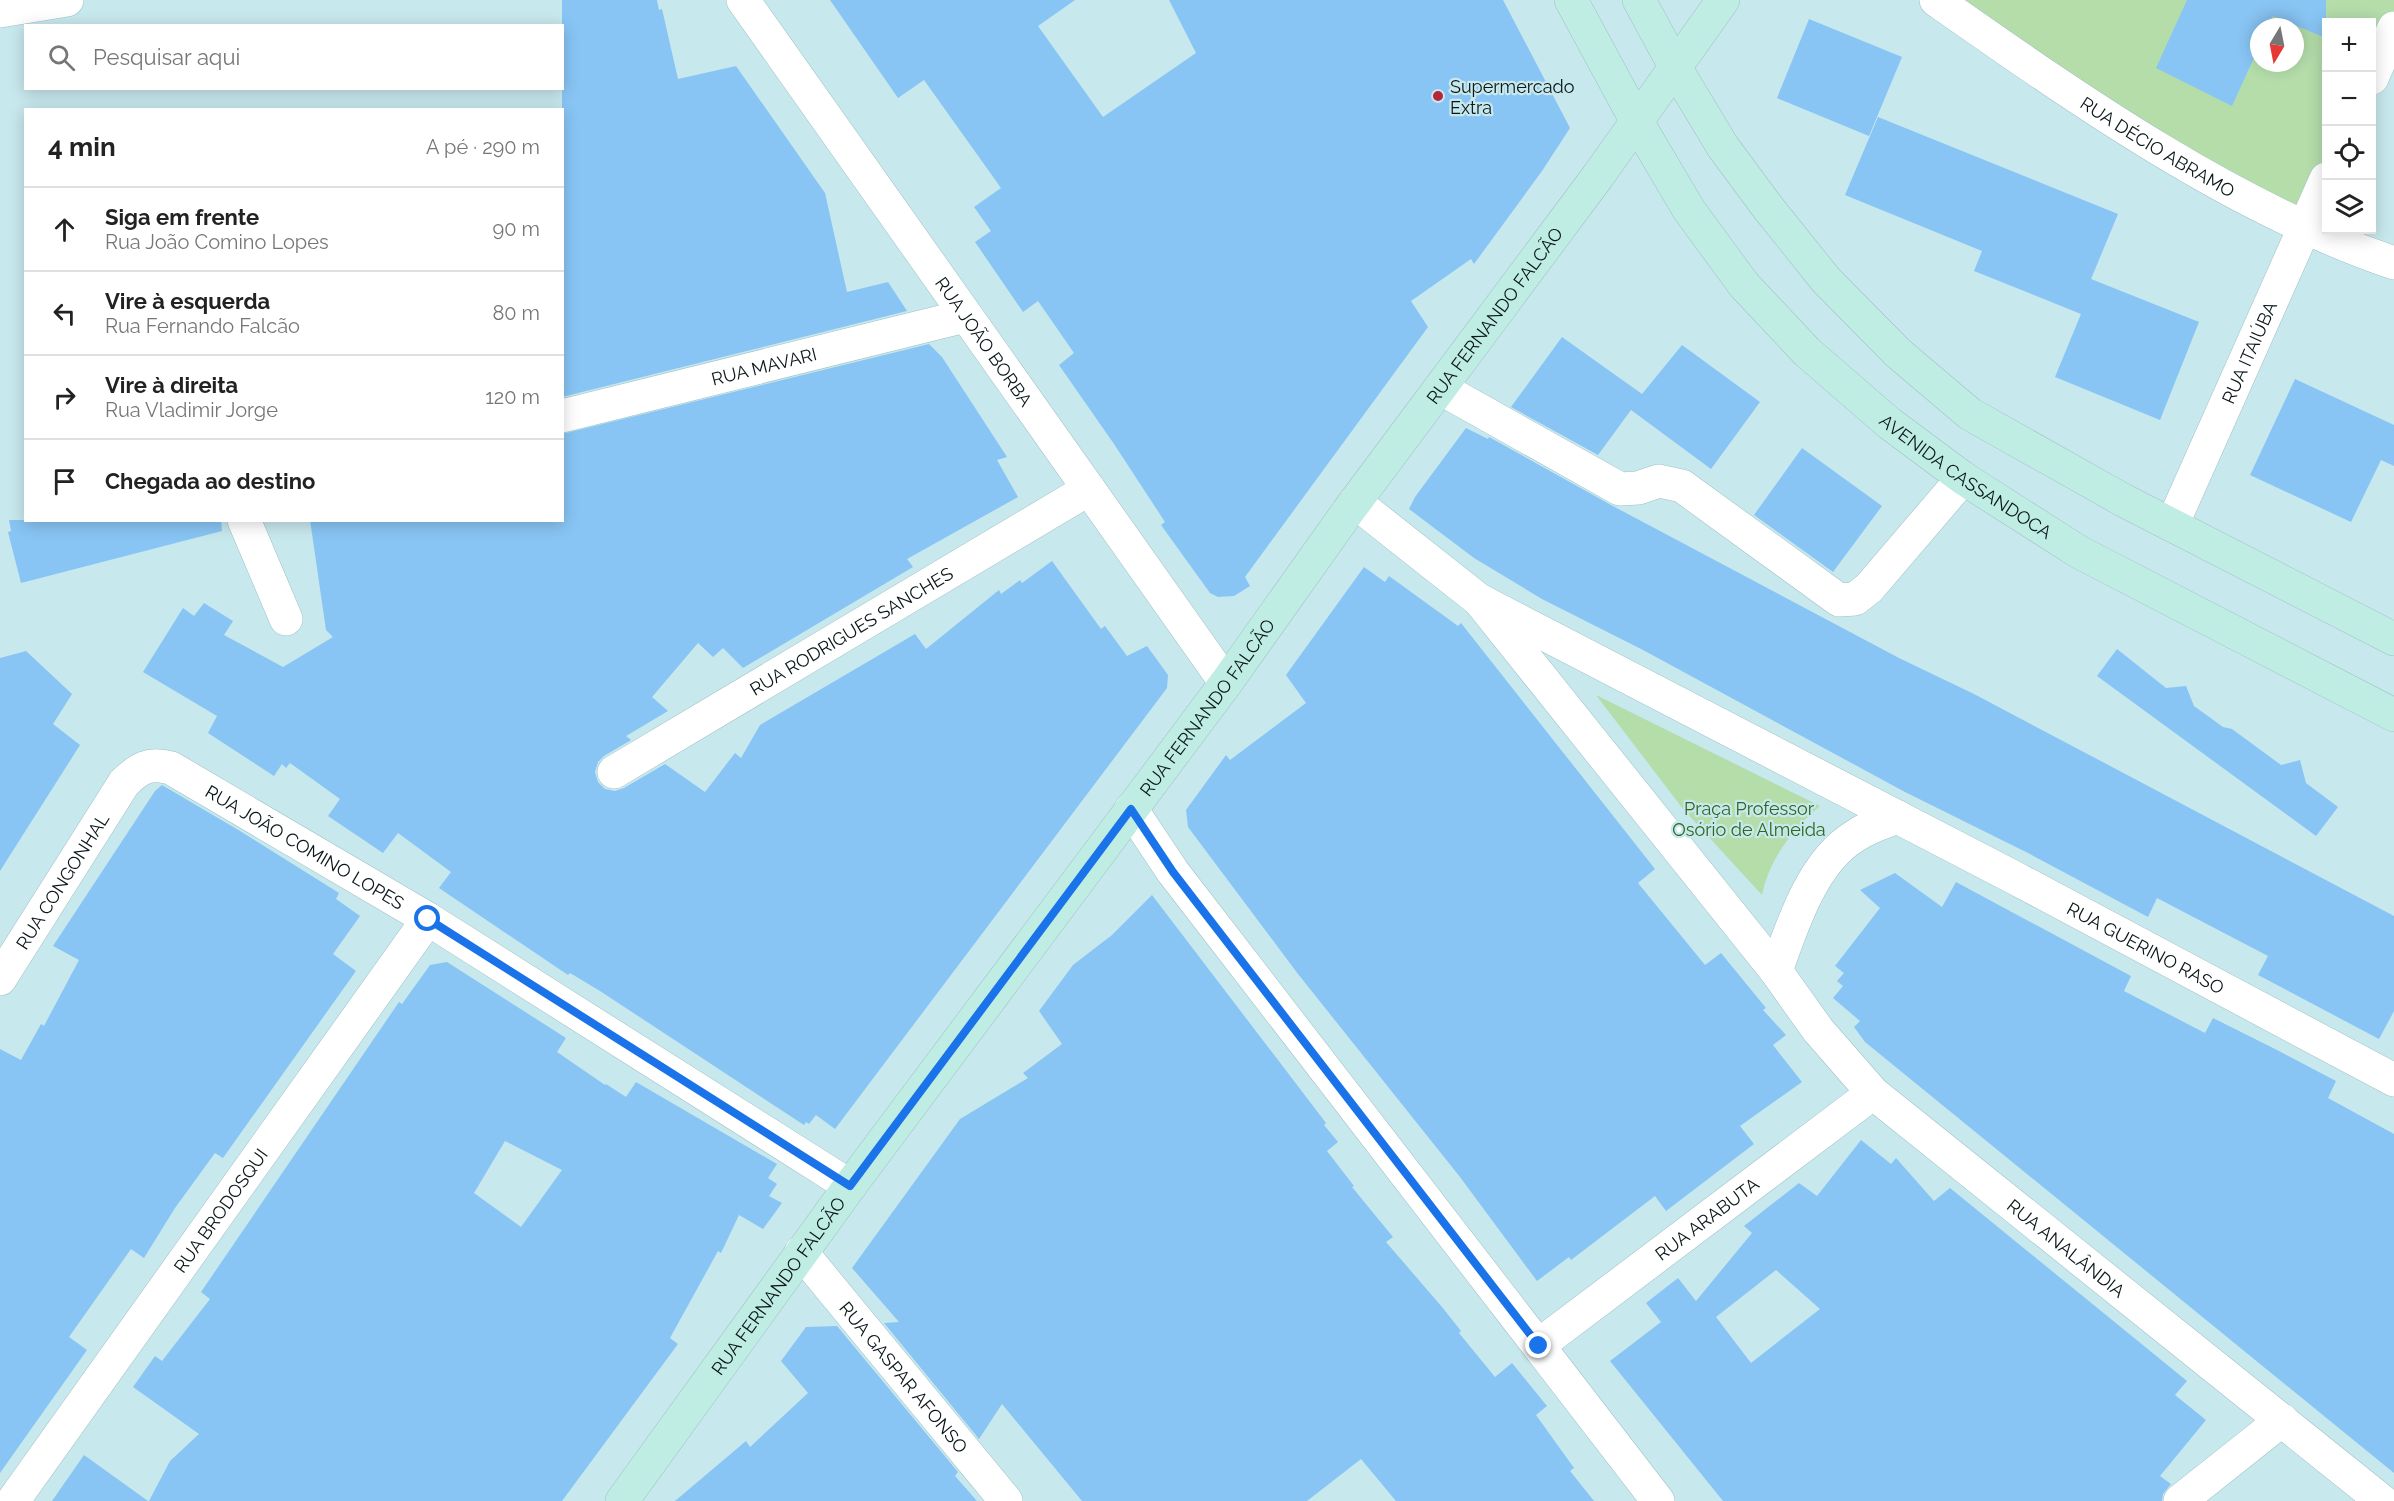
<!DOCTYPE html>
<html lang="pt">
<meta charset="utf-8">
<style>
:root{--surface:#fff;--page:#f6f6f6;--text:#222;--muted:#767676;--line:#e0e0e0}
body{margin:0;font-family:Raleway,sans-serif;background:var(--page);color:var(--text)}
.controls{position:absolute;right:18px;top:18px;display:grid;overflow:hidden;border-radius:0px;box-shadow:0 3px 15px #0003}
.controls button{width:54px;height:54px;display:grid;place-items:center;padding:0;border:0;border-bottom:2px solid var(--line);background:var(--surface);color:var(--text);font:30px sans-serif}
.compass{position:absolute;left:2250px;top:18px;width:54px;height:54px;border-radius:50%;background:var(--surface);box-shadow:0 3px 15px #0003;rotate:190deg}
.stop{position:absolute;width:18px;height:18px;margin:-14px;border:4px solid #1a73e8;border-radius:50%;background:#fff}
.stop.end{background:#1a73e8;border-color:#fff;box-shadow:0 2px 6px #0008}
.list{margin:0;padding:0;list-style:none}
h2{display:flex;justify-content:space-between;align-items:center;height:78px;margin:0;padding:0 24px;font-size:26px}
h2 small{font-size:20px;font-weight:400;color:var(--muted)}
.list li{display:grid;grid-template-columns:39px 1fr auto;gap:18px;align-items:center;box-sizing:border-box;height:84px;padding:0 24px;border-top:2px solid var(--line)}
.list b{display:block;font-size:22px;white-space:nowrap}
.list p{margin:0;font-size:20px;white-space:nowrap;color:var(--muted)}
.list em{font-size:20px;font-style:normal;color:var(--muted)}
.icon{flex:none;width:33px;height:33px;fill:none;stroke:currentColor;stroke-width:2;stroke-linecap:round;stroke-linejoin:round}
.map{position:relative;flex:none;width:2394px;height:1501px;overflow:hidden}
.search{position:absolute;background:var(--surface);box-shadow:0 3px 15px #0003;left:24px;top:24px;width:540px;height:66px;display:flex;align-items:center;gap:15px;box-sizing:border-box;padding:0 21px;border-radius:0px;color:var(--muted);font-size:22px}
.panel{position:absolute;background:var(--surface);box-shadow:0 3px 15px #0003;left:24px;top:108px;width:540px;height:414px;border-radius:0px}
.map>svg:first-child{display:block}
</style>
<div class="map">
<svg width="2394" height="1501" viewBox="0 0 2394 1501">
<rect width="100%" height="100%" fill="#c7e8ed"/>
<g fill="#b4ddaa" fill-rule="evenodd">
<path d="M 1951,0 L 2394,0 L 2394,20 L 2372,67 L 2372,22 L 2326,22 L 2326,161 L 2297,223 ZM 2259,27 L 2295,27 L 2295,63 L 2259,63 Z"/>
<path d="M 1596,695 L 1820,806 C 1793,828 1769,860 1762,895 L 1683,809 Z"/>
</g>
<g fill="#88c5f4" fill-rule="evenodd">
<polygon points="562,0 657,0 659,10 662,9 678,79 736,66 825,193 847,292 888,282 907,311 562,397"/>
<polygon points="830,0 1075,0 1038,26 1103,117 1196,53 1169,0 1503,0 1570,128 1542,171 1474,264 1471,259 1411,301 1428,327 1245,577 1250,586 1234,596 1218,597 1210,593 1161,525 1165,522 1114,444 1059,365 1074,353 1038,301 1023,312 975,242 991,231 974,207 1001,188 924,80 898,98"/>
<polygon points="2187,0 2326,0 2326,38 2273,16 2268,27 2259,27 2259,47 2232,106 2156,68"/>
<polygon points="1809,19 1902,57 1869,136 1777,98"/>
<polygon points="1878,117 2118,214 2091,279 2199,322 2160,420 2055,377 2081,314 1974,271 1982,251 1845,195"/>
<polygon points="1562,337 1642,394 1682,345 1760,402 1711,469 1631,410 1598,455 1511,407"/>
<polygon points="929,344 942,357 1007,457 997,460 1018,497 907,559 913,567 743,668 723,648 713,657 698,643 652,697 668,711 626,736 631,740 604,756 598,762 595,772 598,782 605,789 615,791 624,788 665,764 705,792 735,753 741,758 760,725 915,634 926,649 999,590 1001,594 1020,580 1022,583 1052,561 1101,629 1105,626 1127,656 1147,646 1168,675 1167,688 835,1129 816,1115 809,1124 806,1122 804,1125 600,991 570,973 568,975 439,888 451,872 398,833 383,853 328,816 340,799 290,763 286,768 282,764 274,776 208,733 217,716 143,672 183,608 194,616 204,603 233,621 224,635 283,667 333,637 326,630 310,520 562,520 562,434"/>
<polygon points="2295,379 2394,425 2394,466 2381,460 2351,522 2250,475"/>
<polygon points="1466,428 1488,439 1489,437 1611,505 1899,658 1974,694 2394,916 2394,1011 2379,1039 2258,975 2268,956 2157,898 2148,917 2028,853 1905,792 1643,650 1542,599 1474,558 1409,509 1415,497"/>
<polygon points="1802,448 1882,506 1833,572 1754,515"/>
<polygon points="9,520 221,520 222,531 21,583 8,532 11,531"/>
<polygon points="1364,567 1385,582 1389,576 1458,626 1461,623 1655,869 1638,883 1705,965 1721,953 1766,1008 1763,1010 1786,1035 1773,1045 1802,1082 1740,1126 1754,1144 1666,1211 1655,1196 1571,1260 1569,1257 1537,1281 1460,1177 1298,974 1188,827 1186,810 1226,755 1230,760 1306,703 1286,675"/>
<polygon points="2117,649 2166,688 2186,686 2194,706 2223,727 2232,729 2281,765 2300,760 2306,783 2338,807 2316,836 2097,676"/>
<polygon points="26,651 72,694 53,724 80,745 0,871 0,658"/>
<polygon points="162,785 240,831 339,893 336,899 360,916 333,954 356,971 223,1158 215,1153 175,1208 144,1258 131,1249 69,1337 87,1350 0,1473 0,1049 21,1060 41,1024 44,1026 79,960 53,946 155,791"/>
<polygon points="1895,873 1942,907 1956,882 2131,976 2124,991 2205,1033 2213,1018 2275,1049 2336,1081 2328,1098 2394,1134 2394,1473 1865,1042 1854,1027 1860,1021 1833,998 1843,986 1837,981 1844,973 1835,966 1880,908 1860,890"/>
<polygon points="1152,895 1326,1123 1324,1125 1338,1142 1327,1151 1354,1186 1352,1187 1393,1237 1386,1242 1442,1307 1461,1331 1459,1333 1495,1377 1512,1363 1547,1406 1536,1415 1574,1468 1570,1471 1594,1501 1396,1501 1361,1459 1307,1501 1082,1501 1002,1404 979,1439 884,1323 899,1322 852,1268 960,1119 1028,1078 1023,1073 1062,1044 1039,1011 1073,965 1112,935"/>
<path d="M 447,962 L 566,1038 L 557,1052 L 605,1085 L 606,1084 L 626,1097 L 636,1082 L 777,1164 L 768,1178 L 777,1184 L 769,1196 L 782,1203 L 763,1229 L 739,1215 L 721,1253 L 718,1251 L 670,1338 L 678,1344 L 562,1501 L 149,1501 L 170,1461 L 199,1434 L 133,1387 L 155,1356 L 162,1361 L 210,1299 L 201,1292 L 399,1002 L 402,1004 L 430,965 ZM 505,1141 L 562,1170 L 521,1227 L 474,1193 Z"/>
<path d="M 1861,1140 L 1891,1164 L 1896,1158 L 1934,1201 L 1950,1188 L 2187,1381 L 2175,1395 L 2206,1420 L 2160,1476 L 2171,1484 L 2163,1494 L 2162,1501 L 1723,1501 L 1610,1361 L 1661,1322 L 1646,1303 L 1678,1278 L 1696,1301 L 1752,1233 L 1744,1226 L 1799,1183 L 1817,1196 ZM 1776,1270 L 1820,1309 L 1751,1363 L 1716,1317 Z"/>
<polygon points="837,1326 958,1472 955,1476 977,1501 675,1501 746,1441 750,1447 808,1393 781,1361 806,1327"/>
<polygon points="84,1455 148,1501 52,1501"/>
</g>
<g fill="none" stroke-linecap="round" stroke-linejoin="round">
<defs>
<g id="street">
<path id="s1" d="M 743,0 L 1226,683"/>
<path id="s2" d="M 1936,0 C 2076,98 2232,208 2394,263"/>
<polyline points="0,11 67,0"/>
<polyline points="2372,78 2394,28"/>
<polyline points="1440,388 1620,489 1638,488 1659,481 1682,486 1839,600 1855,599 1869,588 1963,478"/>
<path id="s3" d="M 562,416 L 965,316"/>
<path id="s4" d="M 1355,502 L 1479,600 L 2015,878 L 2394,1080"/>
<polyline points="244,520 286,619"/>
<path id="s5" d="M 2172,525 L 2326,179"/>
<path id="s6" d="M 1479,600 L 1776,971 L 1818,1030 L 1873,1093 L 2382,1501"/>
<path id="s7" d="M 614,772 L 1089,489"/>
<polyline points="1131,809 1173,872 1658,1501"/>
<path d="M 1776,971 C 1792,926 1812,862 1855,836 C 1868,827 1883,822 1898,817"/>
<path id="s8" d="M 0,979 L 124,783 C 139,768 149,762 171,768 L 428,919 L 850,1186"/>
<path id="s9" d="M 801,1252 L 1006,1501"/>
<path id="s10" d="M 1539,1345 L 1873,1093"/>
<path id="s11" d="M 13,1501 L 428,919"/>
<polyline points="2180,1501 2282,1420"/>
</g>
<g id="secondary">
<path id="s12" d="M 1571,0 L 1637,122 L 1689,210 L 1744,285 L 1807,352 L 1889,423 L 1963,478 L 2079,552 L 2394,715"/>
<polyline points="1639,0 1679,74 1723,147 1769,209 1826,280 1898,353 1970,414 2123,500 2394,639"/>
<path id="s13" d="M 622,1501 L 850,1186 L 1226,683 L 1349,510 L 1598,176 L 1723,0"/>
</g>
</defs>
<use href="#street" stroke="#a0c0c5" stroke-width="34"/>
<use href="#secondary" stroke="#a0c0c5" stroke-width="34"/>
<use href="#street" stroke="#fff" stroke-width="33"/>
<use href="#secondary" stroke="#bfede3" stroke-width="33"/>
</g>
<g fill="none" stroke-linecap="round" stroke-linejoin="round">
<polyline stroke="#1a73e8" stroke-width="8" points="428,919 850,1186 1131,809 1173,872 1539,1346"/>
</g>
<circle fill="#b6253c" stroke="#c7e8ed" stroke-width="2" cx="1438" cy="96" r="6"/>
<g text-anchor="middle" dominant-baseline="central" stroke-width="4.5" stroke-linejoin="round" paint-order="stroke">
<g font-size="18" fill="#0a1618" stroke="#c7e8ed" text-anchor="start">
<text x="1450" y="86">Supermercado<tspan x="1450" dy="21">Extra</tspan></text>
</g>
<g font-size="18" fill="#0a1618" stroke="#c7e8ed">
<text stroke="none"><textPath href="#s2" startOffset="266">RUA DÉCIO ABRAMO</textPath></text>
<text stroke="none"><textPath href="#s13" startOffset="1472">RUA FERNANDO FALCÃO</textPath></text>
<text stroke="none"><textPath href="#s1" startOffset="418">RUA JOÃO BORBA</textPath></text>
<text stroke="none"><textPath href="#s5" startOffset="189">RUA ITAIÚBA</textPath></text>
<text stroke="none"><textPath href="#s3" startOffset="208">RUA MAVARI</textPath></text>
<text stroke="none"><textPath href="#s12" startOffset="628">AVENIDA CASSANDOCA</textPath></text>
<text stroke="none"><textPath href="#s7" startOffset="276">RUA RODRIGUES SANCHES</textPath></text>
<text stroke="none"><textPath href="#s13" startOffset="986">RUA FERNANDO FALCÃO</textPath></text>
<text stroke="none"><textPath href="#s8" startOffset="440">RUA JOÃO COMINO LOPES</textPath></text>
<text stroke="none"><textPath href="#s8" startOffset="116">RUA CONGONHAL</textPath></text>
<text stroke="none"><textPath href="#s4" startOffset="910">RUA GUERINO RASO</textPath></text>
<text stroke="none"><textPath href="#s11" startOffset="357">RUA BRODOSQUI</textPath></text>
<text stroke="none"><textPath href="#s10" startOffset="210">RUA ARABUTA</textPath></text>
<text stroke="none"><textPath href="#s6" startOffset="879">RUA ANALÂNDIA</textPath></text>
<text stroke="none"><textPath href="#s13" startOffset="266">RUA FERNANDO FALCÃO</textPath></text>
<text stroke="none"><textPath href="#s9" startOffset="162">RUA GASPAR AFONSO</textPath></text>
</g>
<g font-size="18" fill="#2e671e" stroke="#c7e8ed">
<text x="1749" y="808">Praça Professor<tspan x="1749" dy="21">Osório de Almeida</tspan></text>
</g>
</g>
</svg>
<div class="controls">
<button>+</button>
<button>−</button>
<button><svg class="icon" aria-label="locate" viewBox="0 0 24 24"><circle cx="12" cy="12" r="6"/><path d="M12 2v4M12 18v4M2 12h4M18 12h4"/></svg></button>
<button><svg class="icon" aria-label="layers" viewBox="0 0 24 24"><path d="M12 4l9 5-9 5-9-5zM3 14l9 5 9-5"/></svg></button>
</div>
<svg class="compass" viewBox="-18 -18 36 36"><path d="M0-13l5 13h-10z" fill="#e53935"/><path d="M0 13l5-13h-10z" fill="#767676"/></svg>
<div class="stop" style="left:428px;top:919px"></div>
<div class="stop end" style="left:1539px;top:1346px"></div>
<div class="search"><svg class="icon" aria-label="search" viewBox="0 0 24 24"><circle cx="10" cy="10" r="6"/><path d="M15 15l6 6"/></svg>Pesquisar aqui</div>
<section class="panel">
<h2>4 min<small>A pé · 290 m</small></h2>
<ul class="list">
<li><svg class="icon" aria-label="ahead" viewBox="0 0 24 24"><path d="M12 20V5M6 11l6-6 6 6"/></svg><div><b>Siga em frente</b><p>Rua João Comino Lopes</p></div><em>90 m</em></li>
<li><svg class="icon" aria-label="left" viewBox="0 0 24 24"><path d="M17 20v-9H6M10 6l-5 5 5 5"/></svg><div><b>Vire à esquerda</b><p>Rua Fernando Falcão</p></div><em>80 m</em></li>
<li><svg class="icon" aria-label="right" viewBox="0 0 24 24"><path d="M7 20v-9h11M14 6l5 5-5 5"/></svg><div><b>Vire à direita</b><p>Rua Vladimir Jorge</p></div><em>120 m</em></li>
<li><svg class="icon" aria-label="arrive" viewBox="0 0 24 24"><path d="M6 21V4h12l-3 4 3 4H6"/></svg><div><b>Chegada ao destino</b></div></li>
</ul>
</section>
</div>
